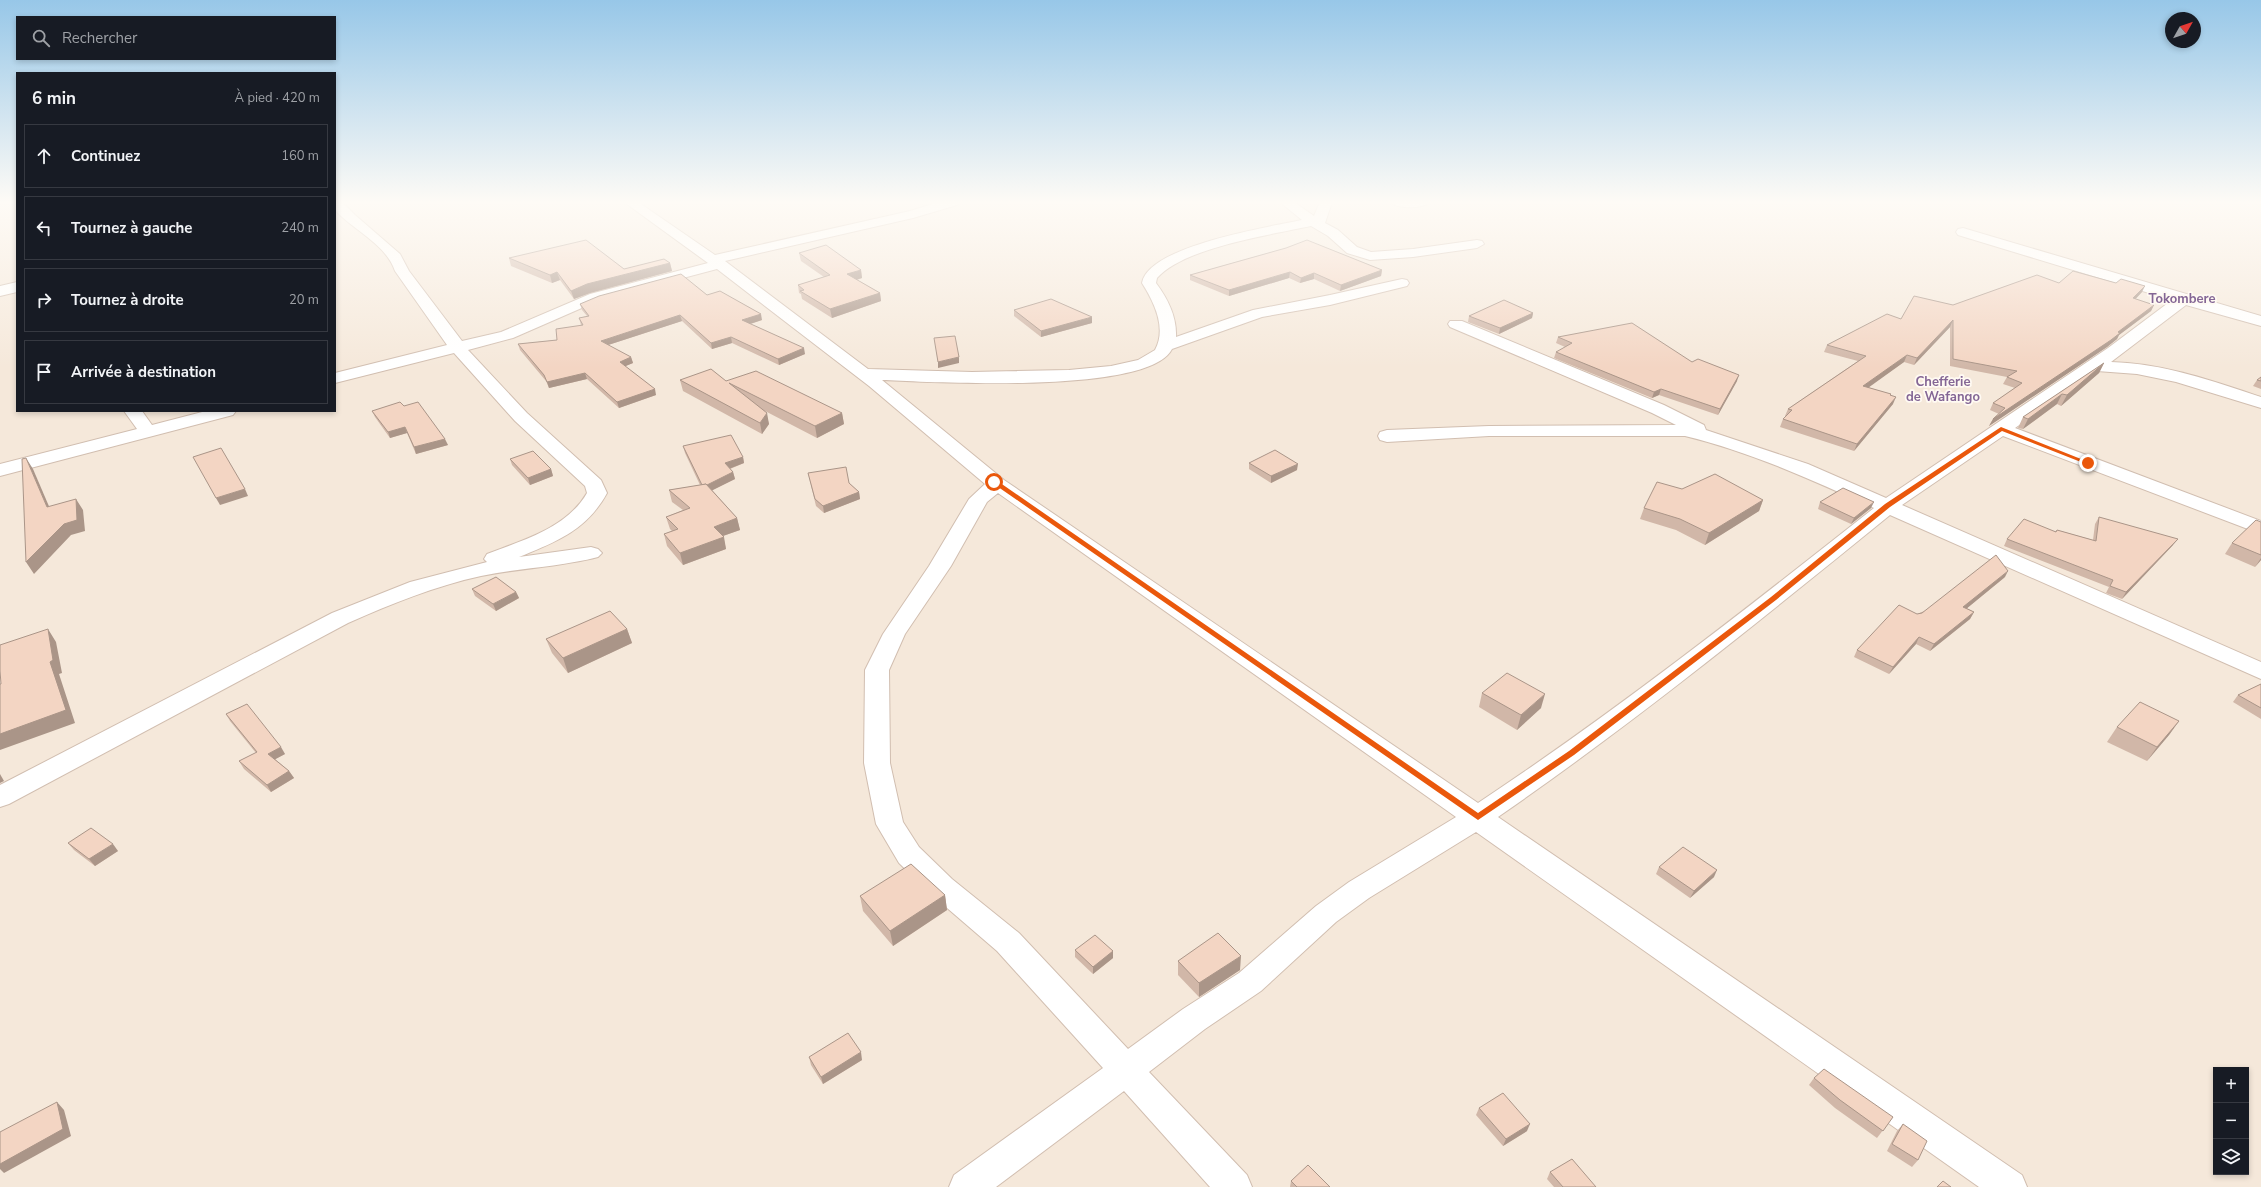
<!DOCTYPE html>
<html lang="fr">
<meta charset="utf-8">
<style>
:root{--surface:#171b24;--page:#20242c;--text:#f1f3f6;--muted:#9ea1a6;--line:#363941}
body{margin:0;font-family:"Nunito Sans",sans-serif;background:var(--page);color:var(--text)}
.controls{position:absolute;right:12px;bottom:12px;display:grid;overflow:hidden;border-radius:0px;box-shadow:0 2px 6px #0003}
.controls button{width:36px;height:36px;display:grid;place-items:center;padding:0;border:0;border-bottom:1px solid var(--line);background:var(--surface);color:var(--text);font:20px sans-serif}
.compass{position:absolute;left:2165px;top:12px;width:36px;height:36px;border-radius:50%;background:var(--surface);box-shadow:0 2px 6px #0003;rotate:50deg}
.stop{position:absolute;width:12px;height:12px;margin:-9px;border:3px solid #ea580c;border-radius:50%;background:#fff}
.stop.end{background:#ea580c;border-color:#fff;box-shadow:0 1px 4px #0008}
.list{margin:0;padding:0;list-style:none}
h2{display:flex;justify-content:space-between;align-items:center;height:52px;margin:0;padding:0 16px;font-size:17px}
h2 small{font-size:13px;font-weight:400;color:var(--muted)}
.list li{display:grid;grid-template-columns:26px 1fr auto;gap:12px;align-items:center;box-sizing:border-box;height:64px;margin:0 8px 8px;padding:0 8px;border:1px solid var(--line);border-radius:0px}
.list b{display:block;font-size:15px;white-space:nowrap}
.list em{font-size:13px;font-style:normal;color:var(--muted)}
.icon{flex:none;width:22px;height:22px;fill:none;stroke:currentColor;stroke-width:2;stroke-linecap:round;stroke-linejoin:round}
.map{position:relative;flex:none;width:2261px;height:1187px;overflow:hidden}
.search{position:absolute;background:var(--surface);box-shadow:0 2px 6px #0003;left:16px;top:16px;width:320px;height:44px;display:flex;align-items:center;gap:10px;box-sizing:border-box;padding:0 14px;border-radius:0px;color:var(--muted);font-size:15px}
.panel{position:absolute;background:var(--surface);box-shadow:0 2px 6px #0003;left:16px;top:72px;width:320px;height:340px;border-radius:0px}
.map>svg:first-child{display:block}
</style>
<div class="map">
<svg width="2261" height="1187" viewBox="0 0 2261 1187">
<rect width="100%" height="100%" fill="#fdf6ec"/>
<path fill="#f5e8da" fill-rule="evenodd" d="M 0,202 L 17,202 L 17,411 L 335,411 L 335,202 L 2261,202 L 2261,1187 L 0,1187 ZM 2216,1070 L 2246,1070 L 2246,1172 L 2216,1172 Z"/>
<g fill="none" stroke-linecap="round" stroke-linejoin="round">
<defs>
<g id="street">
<path d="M 335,202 L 342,202 L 355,215 L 400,254 L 409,271 L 462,341 L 501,332 L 590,294 L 708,263 L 624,202 L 638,202 L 715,255 L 910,211 L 939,202 L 958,202 L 957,205 L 913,218 L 725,261 L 868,369 L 972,372 L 1069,370 L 1111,366 L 1138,360 L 1155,350 C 1167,328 1154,302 1142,283 C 1148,246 1269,227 1302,220 L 1280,202 L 1294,202 L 1314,216 L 1320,202 L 1332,202 L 1325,223 L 1338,230 L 1357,247 L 1371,252 L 1413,249 L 1477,240 L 1482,241 L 1484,244 L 1477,248 L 1413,257 L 1370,260 L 1347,253 L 1328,236 L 1311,226 C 1270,235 1185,247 1157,278 L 1156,283 C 1168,299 1177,317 1176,337 L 1253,310 L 1330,295 L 1402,279 L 1407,280 L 1409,283 L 1407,286 L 1330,305 L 1262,317 L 1172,349 C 1149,395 932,382 882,380 L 1004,480 L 1478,803 C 1615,712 1745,610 1874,508 C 1812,480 1751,452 1685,436 L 1489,436 L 1387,442 L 1380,440 L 1378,436 L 1380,432 L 1387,430 L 1489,426 L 1676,425 L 1652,413 L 1450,327 L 1448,324 L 1450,321 L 1462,321 L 1664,405 L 1704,425 L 1706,430 L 1808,464 L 1886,498 L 2108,348 L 2172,300 L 1958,235 L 1956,232 L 1958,229 L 1963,228 L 2261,316 L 2261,326 L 2186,305 L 2111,362 C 2162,363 2213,381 2261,397 L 2261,408 L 2176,382 L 2137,374 L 2097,371 L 2015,428 L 2261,521 L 2261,534 L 2003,436 L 1902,505 L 2261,662 L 2261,679 L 1890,515 C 1762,619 1634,723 1498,817 L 2022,1175 L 2027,1187 L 1979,1187 L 1476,832 L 1369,898 L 1336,922 L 1261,991 L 1205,1029 L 1149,1072 L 1247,1175 L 1252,1187 L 1210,1187 L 1124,1091 L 996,1187 L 949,1187 L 954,1175 L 1103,1068 L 997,951 L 932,895 L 899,863 L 876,824 L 864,763 L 865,670 L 883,634 L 929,566 L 969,499 L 985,484 L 869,386 L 717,269 L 600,300 L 513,338 L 468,350 L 527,413 L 601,480 L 607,493 C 587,530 556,542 519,557 L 591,547 L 598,549 L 602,553 L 598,557 C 560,567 519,568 481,576 C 435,586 391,604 348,623 L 9,804 L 0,807 L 0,785 L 332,613 L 410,582 L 487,562 L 484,559 L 487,554 C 523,540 567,528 587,493 L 585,486 L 515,421 L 454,353 L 335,383 L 335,373 L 447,345 L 395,271 C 386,244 353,230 335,210 ZM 998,493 L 1456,817 L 1349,882 L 1316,906 L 1239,973 L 1183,1009 L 1128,1049 L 1019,933 L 952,879 L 919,847 L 903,822 L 890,763 L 889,670 L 905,634 L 951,566 L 987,502 Z"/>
<path d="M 1391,202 L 1429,202 C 1424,209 1396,209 1391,202 Z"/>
<polygon points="17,282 17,292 0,296 0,286"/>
<polygon points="124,411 142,411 152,425 206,411 236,411 233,415 0,476 0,464 137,429"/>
</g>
</defs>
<use href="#street" stroke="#d1beb0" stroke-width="2"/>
<use href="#street" fill="#fff" fill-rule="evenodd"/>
</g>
<g fill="#d1b7a8">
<polygon points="1286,248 1382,270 1381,276 1340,291 1314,279 1300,283 1289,278 1229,296 1190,280 1190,275"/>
<polygon points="799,253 861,270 862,278 857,280 880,293 881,301 832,318 802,299 801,294 799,293 798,285 824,277 801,261"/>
<polygon points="509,258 624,269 670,263 672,271 590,293 574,299 560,280 552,283 511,266"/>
<polygon points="2059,283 2142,292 2135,299 2154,305 2151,311 2119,335 2117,339 2107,347 1989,426 1993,419 1999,414 1990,410 1993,403 2015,388 2003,384 2007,377 1950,366 1950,327 1914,365 1904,362 1868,387 1891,395 1893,404 1854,451 1780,427 1783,419 1786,416 1785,416 1788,409 1858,361 1824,352 1827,345 1901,319 1953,305"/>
<polygon points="707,295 762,320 750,324 805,354 779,365 732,343 712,349 682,321 608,345 631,357 633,363 625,366 656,395 619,408 587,379 549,388 546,381 520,350 518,344 557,340 581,325 579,318 587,316 582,310 580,304"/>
<polygon points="1014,310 1092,323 1041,337 1014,316"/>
<polygon points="1533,313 1532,318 1499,334 1468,322 1469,316"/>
<polygon points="1558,337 1692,362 1737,381 1718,415 1659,395 1652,398 1554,358 1556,352 1565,347 1556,343"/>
<polygon points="2104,363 2099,373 2061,406 2057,404 2023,429 2018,428 2023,417"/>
<polygon points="2261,377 2261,389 2253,386 2257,380"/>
<polygon points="680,380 726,381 842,413 844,424 817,438 765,411 769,424 762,434 683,391"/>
<polygon points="404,406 448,445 416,454 407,433 390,438 375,417 372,411"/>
<polygon points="683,446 743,457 744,463 730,469 733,472 735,479 712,490 737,518 740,530 723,536 726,549 683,565 667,546 664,534 672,531 670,529 666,517 683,510 672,502 669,490 700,485 685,453"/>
<polygon points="510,459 551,469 553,476 530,485 512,465"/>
<polygon points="1249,463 1297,470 1271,483 1249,469"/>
<polygon points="808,473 849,483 859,492 860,499 824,513 816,506"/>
<polygon points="1682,489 1763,500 1759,511 1705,545 1676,530 1640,519 1644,508"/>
<polygon points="1820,502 1871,508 1851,524 1818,509"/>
<polygon points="2099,517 2173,545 2122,599 2106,593 2109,587 2004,546 2007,539 2056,531 2057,530 2093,540 2095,524"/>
<polygon points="2261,522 2261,560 2255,567 2225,554 2232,543"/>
<polygon points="2005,577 1967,608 1974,612 1970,619 1930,651 1916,644 1889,674 1854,657 1857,650 1917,614"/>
<polygon points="472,589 516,592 519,598 496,611 475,596"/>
<polygon points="627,629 632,643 568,673 552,653 546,639"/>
<polygon points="2261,684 2261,719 2233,702 2238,695"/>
<polygon points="1482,693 1541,708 1517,730 1479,707"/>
<polygon points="226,714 285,754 275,759 289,771 294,778 271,792 244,769 239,761 256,753 230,721"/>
<polygon points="2179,721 2169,735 2147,761 2107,742 2117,727"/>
<polygon points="68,843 118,851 95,866 74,850"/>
<polygon points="1659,867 1714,877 1690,898 1656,874"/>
<polygon points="945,895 947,910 893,946 863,911 860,896"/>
<polygon points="1075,950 1113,951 1113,958 1093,974 1075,957"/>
<polygon points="1178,961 1240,970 1199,997 1178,975"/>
<polygon points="809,1057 862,1060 823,1084 811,1065"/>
<polygon points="1814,1078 1893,1117 1877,1138 1835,1108 1809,1085"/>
<polygon points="1479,1108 1527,1131 1503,1146 1476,1115"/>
<polygon points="1903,1124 1918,1160 1912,1167 1887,1151 1897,1131"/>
<polygon points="1550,1172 1596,1187 1554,1187 1547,1179"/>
<polygon points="1291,1181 1330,1187 1290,1187"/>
</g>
<g fill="#aa9588">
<polygon points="670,263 672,271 590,293 574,299 571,291 587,284"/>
<polygon points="861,270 862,278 848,282 847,274"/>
<polygon points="1382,270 1381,276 1340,291 1341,285"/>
<polygon points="557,272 560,280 552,283 550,275"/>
<polygon points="1290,272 1289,278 1229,296 1229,290"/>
<polygon points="1314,273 1314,279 1300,283 1301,278"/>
<polygon points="2145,286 2142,292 2130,305 2133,298"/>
<polygon points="880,293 881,301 832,318 830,309"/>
<polygon points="2154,305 2151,311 2119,335 2117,339 2107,347 1989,426 1993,419 2118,332"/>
<polygon points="1533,313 1532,318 1499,334 1500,328"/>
<polygon points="761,314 762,320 744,326 742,320"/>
<polygon points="680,315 682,321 602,347 601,341"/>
<polygon points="1092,317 1092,323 1041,337 1041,331"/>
<polygon points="1953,320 1950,327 1914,365 1917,358"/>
<polygon points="731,337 732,343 712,349 711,343"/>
<polygon points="804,348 805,354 779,365 778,359"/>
<polygon points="1907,355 1904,362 1861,393 1863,386"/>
<polygon points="631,357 633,363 621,368 620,362"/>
<polygon points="959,357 959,363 938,368 938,362"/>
<polygon points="2104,363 2099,373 2061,406 2067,395"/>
<polygon points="585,373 587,379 549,388 547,382"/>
<polygon points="1739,375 1737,381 1718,415 1720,409"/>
<polygon points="655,389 656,395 619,408 617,402"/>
<polygon points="1661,389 1659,395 1652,398 1654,392"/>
<polygon points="2062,394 2057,404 2023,429 2028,419"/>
<polygon points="1896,397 1893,404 1854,451 1857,444"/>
<polygon points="767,413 769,424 762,434 760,423"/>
<polygon points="842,413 844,424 817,438 815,426"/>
<polygon points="405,427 407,433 390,438 388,432"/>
<polygon points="445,439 448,445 416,454 414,447"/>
<polygon points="743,457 744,463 726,470 725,463"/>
<polygon points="26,458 33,469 54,518 47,507"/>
<polygon points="1298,464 1297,470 1271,483 1271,476"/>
<polygon points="551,469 553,476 530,485 528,478"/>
<polygon points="733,472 735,479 705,494 703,487"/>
<polygon points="245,489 248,496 220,505 216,498"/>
<polygon points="859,492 860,499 824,513 823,506"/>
<polygon points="76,499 83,510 85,531 71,535 34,574 26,562"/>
<polygon points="1763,500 1759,511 1705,545 1709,533"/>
<polygon points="1874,502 1871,508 1851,524 1854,518"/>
<polygon points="737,518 740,530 717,538 714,527"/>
<polygon points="724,537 726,549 683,565 680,553"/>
<polygon points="2178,539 2173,545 2122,599 2126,592"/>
<polygon points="2261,558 2261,560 2255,567"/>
<polygon points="2008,571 2005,577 1960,614 1963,607"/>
<polygon points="516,592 519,598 496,611 493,604"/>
<polygon points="1974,612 1970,619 1930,651 1934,644"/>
<polygon points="48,629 56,642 62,673 59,674 75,723 0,750 0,734 50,662"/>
<polygon points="627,629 632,643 568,673 563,658"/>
<polygon points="1919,637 1916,644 1889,674 1893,667"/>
<polygon points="1545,694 1541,708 1517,730 1521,715"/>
<polygon points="2179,721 2169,735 2147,761 2157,747"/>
<polygon points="281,747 285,754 272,761 268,754"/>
<polygon points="289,771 294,778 271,792 267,785"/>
<polygon points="0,774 4,781 0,783"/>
<polygon points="113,844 118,851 95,866 89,859"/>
<polygon points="1717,870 1714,877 1690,898 1694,891"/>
<polygon points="945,895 947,910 893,946 890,931"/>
<polygon points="1113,951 1113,958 1093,974 1093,967"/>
<polygon points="1241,956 1240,970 1199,997 1199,983"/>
<polygon points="861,1052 862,1060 823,1084 821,1077"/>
<polygon points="57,1102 64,1110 71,1136 4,1173 0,1169 0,1164"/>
<polygon points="1530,1124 1527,1131 1503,1146 1506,1139"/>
</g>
<g fill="#f3d5c3" stroke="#aa9588">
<polygon points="586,240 624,269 664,259 670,263 587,284 571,291 557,272 550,275 509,258"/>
<polygon points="1307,240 1382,270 1341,285 1314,273 1301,278 1290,272 1229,290 1190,275 1286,248"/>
<polygon points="826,245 861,270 847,274 880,293 830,309 800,291 804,290 798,285 830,275 799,253"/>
<polygon points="2073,271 2116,283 2121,279 2145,286 2133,298 2154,305 2118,332 2120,333 2111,340 1993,419 2005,408 1993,403 2022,383 2007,377 2017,371 1953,359 1953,320 1917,358 1907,355 1863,386 1891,394 1890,395 1896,397 1857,444 1783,419 1792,410 1788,409 1866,356 1827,345 1887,314 1901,319 1914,296 1953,305 2037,275 2059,283"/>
<polygon points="681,274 707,295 720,291 761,314 742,320 804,348 778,359 731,337 711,343 680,315 601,341 631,357 620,362 655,389 617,402 585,373 547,382 544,375 518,344 557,340 556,329 583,325 579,318 589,316 580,304 599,296"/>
<polygon points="1051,299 1092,317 1041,331 1014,310"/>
<polygon points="1504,300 1533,313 1500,328 1469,316"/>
<polygon points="1632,323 1692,362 1698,359 1739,375 1720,409 1661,389 1654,392 1556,352 1572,343 1558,337"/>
<polygon points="955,336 959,357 938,362 934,338"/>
<polygon points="2104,363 2067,395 2062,394 2028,419 2023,417"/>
<polygon points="711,369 726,381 756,371 842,413 815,426 729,383 767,413 760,423 680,380"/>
<polygon points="2261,377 2261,381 2257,380"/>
<polygon points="400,402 404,406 418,402 445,439 414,447 405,427 388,432 372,411"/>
<polygon points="731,435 743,457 725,463 733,472 707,485 706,484 702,485 683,446"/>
<polygon points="221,448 245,489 216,498 193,457"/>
<polygon points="1275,450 1298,464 1271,476 1249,463"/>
<polygon points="533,451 551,469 528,478 510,459"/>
<polygon points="26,458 47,507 76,499 77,520 64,524 26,562 22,459"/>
<polygon points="846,467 849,483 859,492 823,506 815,499 808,473"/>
<polygon points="1715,474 1763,500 1709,533 1680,519 1644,508 1657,482 1682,489"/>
<polygon points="706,484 737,518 714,527 724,537 680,553 664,534 678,529 666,517 690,508 669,490"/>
<polygon points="1843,488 1874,502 1854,518 1820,502"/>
<polygon points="2099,517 2178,539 2126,592 2110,586 2113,580 2007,539 2024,519 2056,532 2057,530 2096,541"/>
<polygon points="2256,520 2261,522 2261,555 2232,543"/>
<polygon points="1996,555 2008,571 1963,607 1974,612 1934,644 1919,637 1893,667 1857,650 1899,605 1917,614 1922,613"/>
<polygon points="496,577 516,592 493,604 472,589"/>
<polygon points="610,611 627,629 563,658 546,639"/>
<polygon points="48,629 53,660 50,662 66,710 0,734 0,684 1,684 0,671 0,645"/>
<polygon points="1507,673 1545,694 1521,715 1482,693"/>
<polygon points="2261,684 2261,708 2238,695"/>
<polygon points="2140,702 2179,721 2157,747 2117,727"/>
<polygon points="247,704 281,747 268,754 289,771 267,785 239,761 257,752 226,714"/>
<polygon points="91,828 113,844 89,859 68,843"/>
<polygon points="1683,847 1717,870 1694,891 1659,867"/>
<polygon points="911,864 945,895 890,931 860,896"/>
<polygon points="1218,933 1241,956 1199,983 1178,961"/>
<polygon points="1095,935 1113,951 1093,967 1075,950"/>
<polygon points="848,1033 861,1052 821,1077 809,1057"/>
<polygon points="1824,1069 1893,1117 1883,1131 1840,1100 1814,1078"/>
<polygon points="1503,1093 1530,1124 1506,1139 1479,1108"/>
<polygon points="57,1102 63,1129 0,1164 0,1132"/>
<polygon points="1903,1124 1927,1141 1918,1160 1892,1144"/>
<polygon points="1572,1159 1596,1187 1563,1187 1550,1172"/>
<polygon points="1308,1165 1330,1187 1297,1187 1291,1181"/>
<polygon points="1943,1181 1951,1187 1937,1187"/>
</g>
<linearGradient id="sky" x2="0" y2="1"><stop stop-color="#97c7e8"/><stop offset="0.55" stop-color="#fefbf6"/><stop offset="1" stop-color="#fefbf6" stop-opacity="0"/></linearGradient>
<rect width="2261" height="368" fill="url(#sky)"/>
<polygon fill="#ea580c" points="2001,427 2091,463 2086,464 2002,431 1890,507 1776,600 1574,755 1478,820 991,482 996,480 1478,813 1569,751 1771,597 1885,504"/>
<g text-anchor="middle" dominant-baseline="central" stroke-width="3.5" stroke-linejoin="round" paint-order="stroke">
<g font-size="13" font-weight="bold" fill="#846695" stroke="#fffaf3">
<text x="2182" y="299">Tokombere</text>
<text x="1943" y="382">Chefferie<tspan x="1943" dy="15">de Wafango</tspan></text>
</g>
</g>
</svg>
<div class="controls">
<button>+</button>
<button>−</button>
<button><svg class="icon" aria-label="layers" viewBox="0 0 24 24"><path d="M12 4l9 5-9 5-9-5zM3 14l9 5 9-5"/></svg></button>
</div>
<svg class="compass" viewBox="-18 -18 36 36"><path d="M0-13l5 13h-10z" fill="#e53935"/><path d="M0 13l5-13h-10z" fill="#9ea1a6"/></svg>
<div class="stop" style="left:994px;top:482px"></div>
<div class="stop end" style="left:2088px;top:463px"></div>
<div class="search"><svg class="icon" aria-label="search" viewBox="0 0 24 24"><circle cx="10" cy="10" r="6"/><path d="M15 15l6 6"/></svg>Rechercher</div>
<section class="panel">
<h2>6 min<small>À pied · 420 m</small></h2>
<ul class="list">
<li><svg class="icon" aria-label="ahead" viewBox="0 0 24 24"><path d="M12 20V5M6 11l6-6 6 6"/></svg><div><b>Continuez</b></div><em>160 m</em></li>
<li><svg class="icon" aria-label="left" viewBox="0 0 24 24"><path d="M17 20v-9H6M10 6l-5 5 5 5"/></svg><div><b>Tournez à gauche</b></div><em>240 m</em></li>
<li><svg class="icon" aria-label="right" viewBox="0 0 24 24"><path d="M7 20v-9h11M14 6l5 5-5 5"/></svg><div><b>Tournez à droite</b></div><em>20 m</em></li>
<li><svg class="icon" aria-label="arrive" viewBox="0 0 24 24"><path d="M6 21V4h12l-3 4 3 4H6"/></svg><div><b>Arrivée à destination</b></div></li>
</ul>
</section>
</div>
